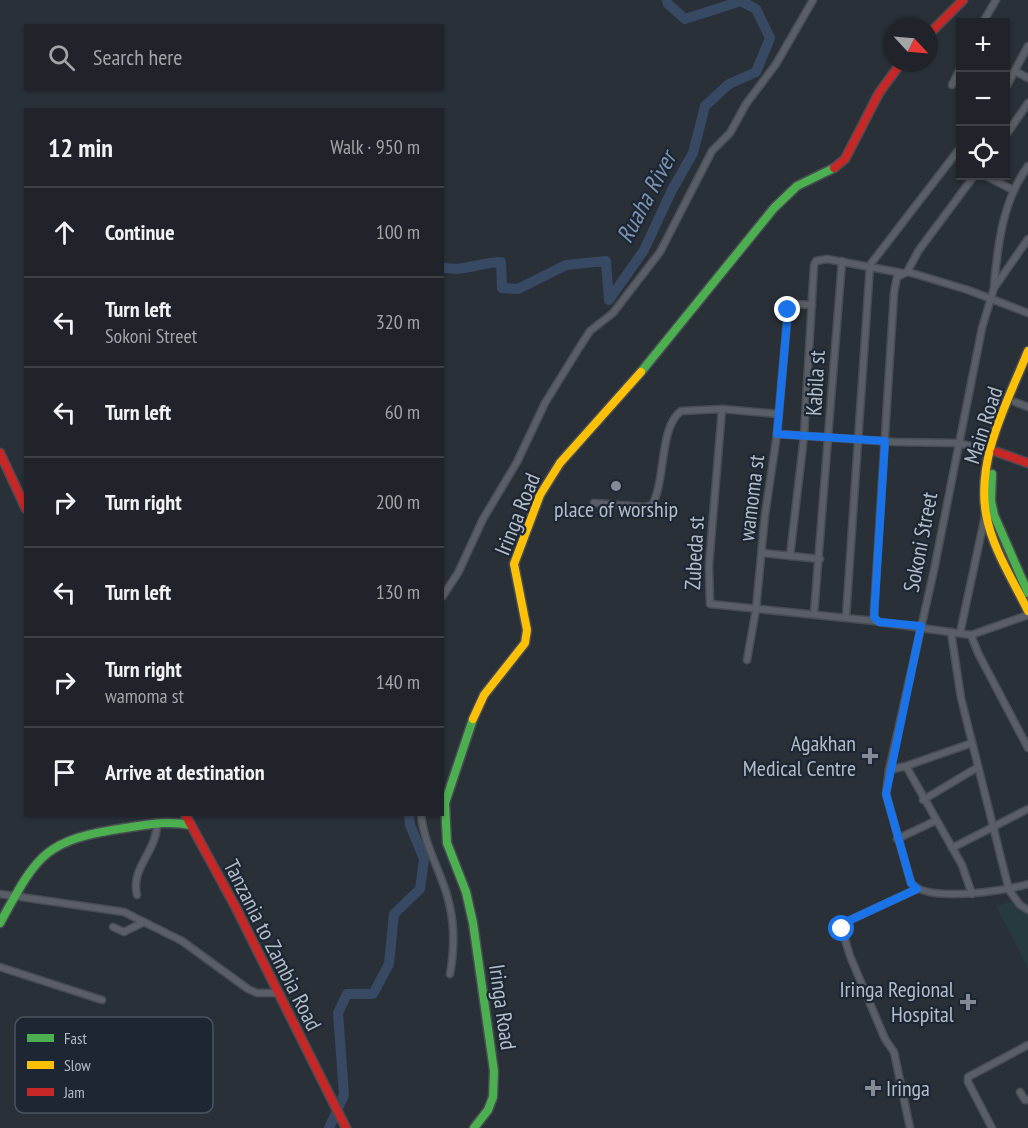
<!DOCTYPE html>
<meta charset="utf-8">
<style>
:root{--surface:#20242a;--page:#282c32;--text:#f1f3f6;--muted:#a2a4a8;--line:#3d4147}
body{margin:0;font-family:"PT Sans Narrow",sans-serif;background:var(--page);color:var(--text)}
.controls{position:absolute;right:18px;top:18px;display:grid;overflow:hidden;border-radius:0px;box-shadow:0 2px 4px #0004}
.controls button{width:54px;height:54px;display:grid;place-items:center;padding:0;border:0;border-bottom:2px solid var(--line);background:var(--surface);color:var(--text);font:30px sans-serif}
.compass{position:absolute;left:884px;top:18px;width:54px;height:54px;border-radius:50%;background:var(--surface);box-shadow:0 2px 4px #0004;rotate:116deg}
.stop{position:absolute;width:18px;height:18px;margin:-14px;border:4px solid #1a73e8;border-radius:50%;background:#fff}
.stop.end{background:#1a73e8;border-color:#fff;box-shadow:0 2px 6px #0008}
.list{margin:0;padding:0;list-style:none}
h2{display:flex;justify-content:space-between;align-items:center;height:78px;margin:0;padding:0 24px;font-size:26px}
h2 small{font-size:20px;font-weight:400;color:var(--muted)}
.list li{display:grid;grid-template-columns:39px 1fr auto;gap:18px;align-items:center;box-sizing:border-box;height:90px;padding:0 24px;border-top:2px solid var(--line)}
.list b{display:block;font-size:22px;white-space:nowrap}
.list p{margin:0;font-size:20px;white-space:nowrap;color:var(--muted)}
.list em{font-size:20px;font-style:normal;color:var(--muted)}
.icon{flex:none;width:33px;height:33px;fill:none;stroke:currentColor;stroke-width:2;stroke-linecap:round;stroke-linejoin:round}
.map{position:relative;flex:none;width:1028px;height:1128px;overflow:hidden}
.search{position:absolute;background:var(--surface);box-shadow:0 2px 4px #0004;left:24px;top:24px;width:420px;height:66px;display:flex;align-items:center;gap:15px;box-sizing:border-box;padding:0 21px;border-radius:0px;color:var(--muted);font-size:22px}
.panel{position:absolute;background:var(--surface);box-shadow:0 2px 4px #0004;left:24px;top:108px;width:420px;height:708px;border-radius:0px}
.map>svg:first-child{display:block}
</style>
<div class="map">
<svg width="1028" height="1128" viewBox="0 0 1028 1128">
<rect width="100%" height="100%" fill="#2a3038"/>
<polygon fill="#273a3e" points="1010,902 1028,913 1028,969 996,906"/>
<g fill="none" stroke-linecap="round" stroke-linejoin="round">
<g stroke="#384963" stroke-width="10">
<path d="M 442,267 C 462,273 480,262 501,262 L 502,288 L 518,289 L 566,265 L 606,261 L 609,300 L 644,250 L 672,190 L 693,153 L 705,106 L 729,84 L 756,72 L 770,38 L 756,9 L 741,1 L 685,19 L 668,4 L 667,0"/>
<polyline points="329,1128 344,1095 338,1013 347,994 373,994 389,964 394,914 420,889 424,859 410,825 409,814"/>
</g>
<defs>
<g id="street">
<polyline points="983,22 996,0"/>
<polyline points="1015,71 1028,78"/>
<polyline points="952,85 960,69"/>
<polyline points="1006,87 1028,46"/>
<polyline points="1006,135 1028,103"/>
<polyline points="986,176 1013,190"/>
<path d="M 1028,239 L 994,288 L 982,328 L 934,570 L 889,770 L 886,794 L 911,883 C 927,903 1005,891 1028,884"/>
<polyline points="907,272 919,250 974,176"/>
<path d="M 994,285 C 998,243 1003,200 1028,166"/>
<polyline points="1028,313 968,290 915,274 907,272 897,277 894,293 874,611 875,621 879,622 971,635 1028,615"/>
<polyline points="1015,402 1028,407"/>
<polyline points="722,409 709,565 710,604 875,621"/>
<polyline points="777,434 895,442 958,443 991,451"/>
<path d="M 594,503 L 644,507 L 652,505 C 666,481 659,427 681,411 L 722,409 L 778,414"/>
<polyline points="763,553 820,559"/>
<polyline points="790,556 804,436 814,265 816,261 827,259 902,273"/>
<polyline points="442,597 458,573 483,519 517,462 545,403 579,348 590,331 613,313 660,252 712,151 730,133 746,104 776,64 813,0"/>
<polyline points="814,614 842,261"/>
<polyline points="846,617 870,265 960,148"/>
<polyline points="951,632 961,698 1009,890 1020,905 1028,910"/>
<polyline points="960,633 985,516"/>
<polyline points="971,635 978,653 1028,748"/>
<polyline points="747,660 756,609 765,515 777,434 788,310 794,304 812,305"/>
<polyline points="906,766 972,743"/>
<polyline points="889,770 906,766 962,865 972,894"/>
<polyline points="923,800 978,767"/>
<path d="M 421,814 C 424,844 439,868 447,895 C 455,922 455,947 450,974"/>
<polyline points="897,839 935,821"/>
<polyline points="952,848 1028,809"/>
<polyline points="0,894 124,912 182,941 248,989 257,993 277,993"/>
<path d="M 137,895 C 130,867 158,851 157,822"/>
<polyline points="113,927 124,932 144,922"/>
<polyline points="0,967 102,1000"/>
<polyline points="1020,1092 1025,1100 1028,1100"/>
<polyline points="910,1128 894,1052 885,1039 850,956 842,929 848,921 917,889"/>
<polyline points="992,1128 968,1082 968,1077 1028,1045"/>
</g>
<g id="fast">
<polyline points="641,372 774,208 797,186 834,168"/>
<polyline points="992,474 991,501 994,515 1028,593"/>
<polyline points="473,719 445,803 447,843 466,892 473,923 494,1071 493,1097 488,1110 474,1128"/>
<path d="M 0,923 C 38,854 44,840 125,828 C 147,825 168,820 190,825"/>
</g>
<g id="slow">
<path d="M 1028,351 C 1008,401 976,458 986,514 C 992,548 1013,580 1028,611"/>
<polyline points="473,719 484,695 525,643 527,630 514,564 540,495 560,463 641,372"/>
</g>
<g id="jam">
<polyline points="929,34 963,0"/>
<polyline points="834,168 845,159 879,93 901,63"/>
<polyline points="997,452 1028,463"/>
<polyline points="0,453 26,509"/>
<polyline points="185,814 236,908 346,1128"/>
</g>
</defs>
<use href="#street" stroke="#484c53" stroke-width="9"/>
<use href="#fast" stroke="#484c53" stroke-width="11"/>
<use href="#slow" stroke="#484c53" stroke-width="11"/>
<use href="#jam" stroke="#484c53" stroke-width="11"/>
<use href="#street" stroke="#5a5e66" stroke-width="6"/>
<use href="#fast" stroke="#4caf50" stroke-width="8"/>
<use href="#slow" stroke="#ffc107" stroke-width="8"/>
<use href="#jam" stroke="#c62828" stroke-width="8"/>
</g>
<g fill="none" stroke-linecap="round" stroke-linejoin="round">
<polyline stroke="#1a73e8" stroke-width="8" points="788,310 777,434 885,441 874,617 879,622 921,626 886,794 911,883 917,889 848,921 842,929"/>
</g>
<g fill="#848b96" stroke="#1d2633" stroke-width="2">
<circle cx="616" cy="486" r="6"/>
<path d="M867 747h6v6h6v6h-6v6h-6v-6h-6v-6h6z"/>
<path d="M965 993h6v6h6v6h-6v6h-6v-6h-6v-6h6z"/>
<path d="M870 1079h6v6h6v6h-6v6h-6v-6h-6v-6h6z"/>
</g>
<g text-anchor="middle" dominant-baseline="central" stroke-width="4.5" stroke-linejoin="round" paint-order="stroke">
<g font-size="22" fill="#b4bcc9" stroke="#1d2633">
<text transform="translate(815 383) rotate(-87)">Kabila st</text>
<text transform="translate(983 425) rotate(-72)">Main Road</text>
<text transform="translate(751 498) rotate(-83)">wamoma st</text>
<text transform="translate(517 514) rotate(-68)">Iringa Road</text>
<text transform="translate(920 542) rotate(-79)">Sokoni Street</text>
<text transform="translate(694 553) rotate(-87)">Zubeda st</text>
<text transform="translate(273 945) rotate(63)">Tanzania to Zambia Road</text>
<text transform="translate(503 1007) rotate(82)">Iringa Road</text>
</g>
<g font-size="22" fill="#b4bcc9" stroke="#1d2633" text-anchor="end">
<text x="616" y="509" text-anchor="middle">place of worship</text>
<text x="856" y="743">Agakhan<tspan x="856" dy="25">Medical Centre</tspan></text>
<text x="954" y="989">Iringa Regional<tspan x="954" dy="25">Hospital</tspan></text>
<text x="886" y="1088" text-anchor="start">Iringa</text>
</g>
<g font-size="24" font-style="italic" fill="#7c92b1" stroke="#1d2633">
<text transform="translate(646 197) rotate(-62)">Ruaha River</text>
</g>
</g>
<rect x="15" y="1017" width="198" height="96" rx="9" fill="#1d2633" stroke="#4a5360" stroke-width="1.5"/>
<rect x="27" y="1034" width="27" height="8" fill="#4caf50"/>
<rect x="27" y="1061" width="27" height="8" fill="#ffc107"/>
<rect x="27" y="1088" width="27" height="8" fill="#c62828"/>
<g font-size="16" fill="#b4bcc9">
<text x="64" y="1044">Fast</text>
<text x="64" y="1071">Slow</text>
<text x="64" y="1098">Jam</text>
</g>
</svg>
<div class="controls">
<button>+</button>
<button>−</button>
<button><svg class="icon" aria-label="locate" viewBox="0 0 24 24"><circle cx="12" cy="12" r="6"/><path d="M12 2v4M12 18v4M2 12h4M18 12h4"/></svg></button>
</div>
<svg class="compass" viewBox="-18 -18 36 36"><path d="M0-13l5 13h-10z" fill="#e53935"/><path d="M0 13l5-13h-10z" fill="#a2a4a8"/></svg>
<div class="stop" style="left:842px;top:929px"></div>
<div class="stop end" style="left:788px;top:310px"></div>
<div class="search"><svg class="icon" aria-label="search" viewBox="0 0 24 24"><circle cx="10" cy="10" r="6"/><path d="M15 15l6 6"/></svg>Search here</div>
<section class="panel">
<h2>12 min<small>Walk · 950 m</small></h2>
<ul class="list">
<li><svg class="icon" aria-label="ahead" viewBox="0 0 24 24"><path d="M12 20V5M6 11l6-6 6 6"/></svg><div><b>Continue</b></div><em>100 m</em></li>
<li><svg class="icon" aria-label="left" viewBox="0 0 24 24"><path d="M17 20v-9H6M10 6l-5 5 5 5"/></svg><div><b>Turn left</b><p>Sokoni Street</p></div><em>320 m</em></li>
<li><svg class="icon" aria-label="left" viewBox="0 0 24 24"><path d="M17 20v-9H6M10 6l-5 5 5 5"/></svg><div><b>Turn left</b></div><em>60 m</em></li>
<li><svg class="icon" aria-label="right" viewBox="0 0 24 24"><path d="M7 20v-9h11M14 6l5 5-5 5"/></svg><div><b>Turn right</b></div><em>200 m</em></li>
<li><svg class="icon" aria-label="left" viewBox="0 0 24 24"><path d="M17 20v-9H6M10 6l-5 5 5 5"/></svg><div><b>Turn left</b></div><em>130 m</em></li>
<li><svg class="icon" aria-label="right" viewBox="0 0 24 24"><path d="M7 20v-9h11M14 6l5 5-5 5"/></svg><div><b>Turn right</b><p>wamoma st</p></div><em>140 m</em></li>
<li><svg class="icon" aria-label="arrive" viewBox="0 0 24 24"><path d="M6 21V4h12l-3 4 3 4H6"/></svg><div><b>Arrive at destination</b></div></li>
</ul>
</section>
</div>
